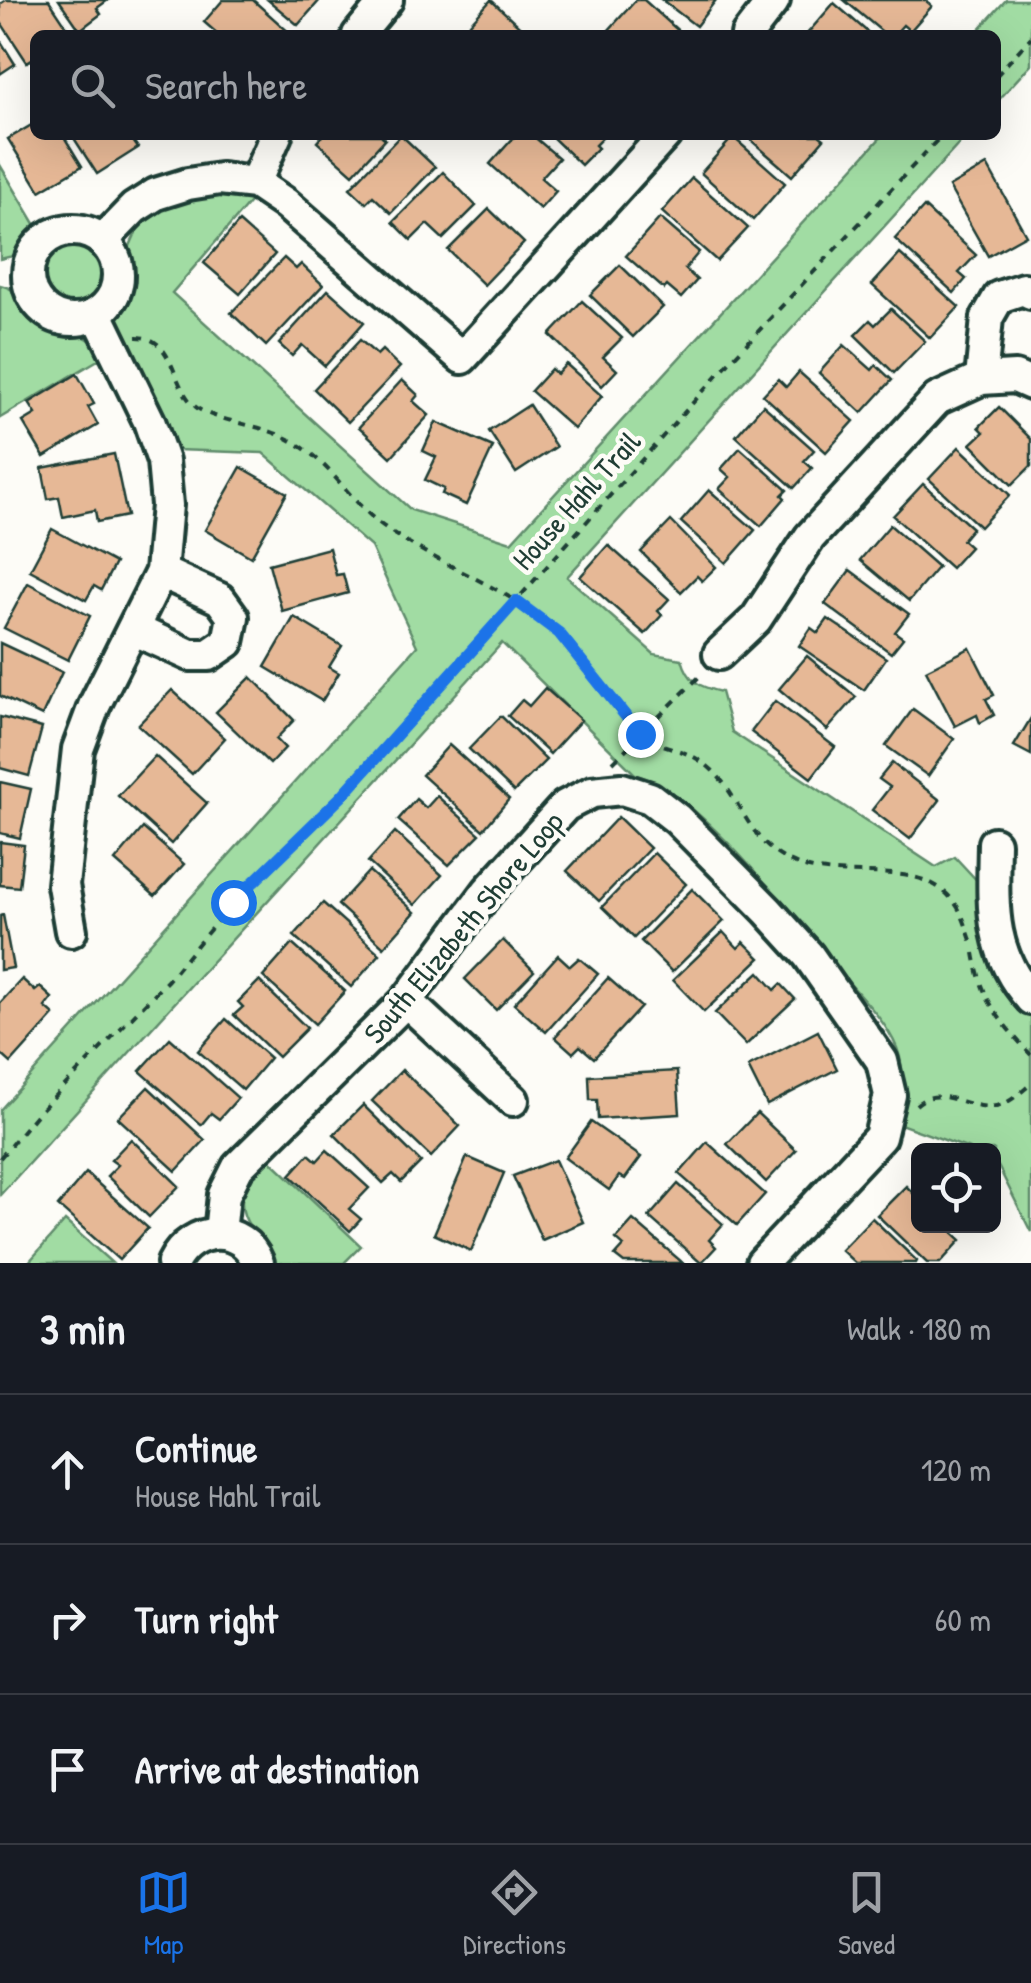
<!DOCTYPE html>
<meta charset="utf-8">
<style>
:root{--surface:#171b24;--page:#242831;--text:#f1f3f6;--muted:#9ea1a6;--line:#363941;--accent:#1a73e8}
body{margin:0;font-family:"Patrick Hand",sans-serif;background:var(--page);color:var(--text)}
.controls{position:absolute;right:30px;bottom:30px;display:grid;overflow:hidden;border-radius:15px;box-shadow:0 10px 40px #0002}
.controls button{width:90px;height:90px;display:grid;place-items:center;padding:0;border:0;border-bottom:2px solid var(--line);background:var(--surface);color:var(--text);font:50px sans-serif}
.stop{position:absolute;width:30px;height:30px;margin:-22px;border:8px solid #1a73e8;border-radius:50%;background:#fff}
.stop.end{background:#1a73e8;border-color:#fff;box-shadow:0 2px 10px #0008}
.list{margin:0;padding:0;list-style:none}
h2{display:flex;justify-content:space-between;align-items:center;height:130px;margin:0;padding:0 40px;font-size:42px}
h2 small{font-size:32px;font-weight:400;color:var(--muted)}
.list li{display:grid;grid-template-columns:65px 1fr auto;gap:30px;align-items:center;box-sizing:border-box;height:150px;padding:0 40px;border-top:2px solid var(--line)}
.list b{display:block;font-size:38px;white-space:nowrap}
.list p{margin:0;font-size:32px;white-space:nowrap;color:var(--muted)}
.list em{font-size:32px;font-style:normal;color:var(--muted)}
.icon{flex:none;width:55px;height:55px;fill:none;stroke:currentColor;stroke-width:2;stroke-linecap:round;stroke-linejoin:round}
.map{position:relative;flex:none;width:1031px;height:1263px;overflow:hidden}
.search{position:absolute;background:var(--surface);box-shadow:0 10px 40px #0002;left:30px;right:30px;top:30px;height:110px;display:flex;align-items:center;gap:25px;box-sizing:border-box;padding:0 35px;border-radius:15px;color:var(--muted);font-size:38px}
.sheet{height:580px;background:var(--surface)}
nav{display:flex;justify-content:space-around;align-items:center;box-sizing:border-box;height:140px;border-top:2px solid var(--line);background:var(--surface);font-size:28px;color:var(--muted)}
nav a{display:grid;justify-items:center;gap:5px}
nav .on{color:var(--accent)}
.map>svg:first-child{display:block}
</style>
<div class="map">
<svg width="1031" height="1263" viewBox="0 0 1031 1263">
<rect width="100%" height="100%" fill="#fdfcf7"/>
<filter id="ink" filterUnits="userSpaceOnUse"><feTurbulence type="fractalNoise" baseFrequency=".01" numOctaves="2"/><feDisplacementMap in="SourceGraphic" scale="20" xChannelSelector="R" yChannelSelector="G"/><feConvolveMatrix kernelMatrix="1 2 1 2 8 2 1 2 1" color-interpolation-filters="sRGB"/></filter>
<g filter="url(#ink)">
<g fill="#a1dca3" stroke="#608c6c" stroke-width="2.5">
<polygon points="1006,0 1031,0 1031,64 996,103 996,35 974,35"/>
<path d="M 883,135 L 967,135 L 567,577 L 654,654 L 682,659 C 688,681 699,687 721,692 L 732,732 L 936,867 L 955,857 L 980,884 L 1031,1008 L 1031,1232 L 994,1158 L 994,1150 L 972,1150 L 900,1124 C 903,1100 906,1072 897,1048 C 885,1019 857,993 837,969 C 796,920 696,790 636,775 L 502,643 L 0,1195 L 0,1110 L 417,646 L 371,547 L 263,453 L 176,450 L 159,407 L 118,330 L 117,316 L 126,292 L 130,246 L 138,228 L 177,198 L 203,192 L 255,196 L 172,293 L 411,510 L 511,542 Z"/>
<polygon points="0,165 37,227 13,256 0,259"/>
<circle cx="73" cy="274" r="32"/>
<path d="M 0,285 C 22,290 25,308 42,320 C 63,334 93,330 103,357 L 0,418 Z"/>
<path d="M 263,1153 L 361,1246 L 344,1263 L 274,1263 C 268,1249 260,1240 251,1228 C 231,1201 248,1178 263,1153 Z"/>
<polygon points="65,1221 112,1263 28,1263"/>
</g>
<g fill="#e6b896" stroke="#1f3d34" stroke-width="2.5">
<polygon points="6,0 49,0 71,33 35,35 35,57 27,62 0,21 0,4"/>
<polygon points="59,0 108,0 97,8 101,14 80,30"/>
<polygon points="223,0 253,0 292,35 219,35 204,22"/>
<polygon points="268,0 320,0 298,25"/>
<polygon points="491,0 529,35 459,35"/>
<polygon points="636,0 644,0 683,35 612,35 608,31"/>
<polygon points="662,0 716,0 696,26"/>
<polygon points="844,0 925,0 932,6 910,31 903,25 894,35 886,35"/>
<polygon points="834,3 871,35 806,35"/>
<polygon points="0,40 15,64 0,74"/>
<polygon points="35,123 35,135 63,135 82,166 40,191 8,139"/>
<polygon points="72,135 129,135 138,148 97,174"/>
<polygon points="323,135 381,135 385,139 353,174 317,142"/>
<polygon points="401,135 435,167 391,213 373,196 366,203 350,188"/>
<polygon points="516,135 532,135 559,158 541,178 556,191 540,209 490,164"/>
<polygon points="550,135 605,135 595,145 598,148 581,165"/>
<polygon points="745,135 819,135 824,139 792,176"/>
<polygon points="733,137 785,183 753,220 701,173"/>
<polygon points="987,165 1026,235 988,256 949,187"/>
<polygon points="443,172 476,206 443,239 427,224 411,240 393,222"/>
<polygon points="692,178 748,228 717,261 662,212"/>
<polygon points="924,207 976,255 959,273 966,279 954,293 895,239"/>
<polygon points="489,209 524,243 484,285 448,250"/>
<polygon points="660,218 699,252 685,269 697,280 681,298 667,286 664,289 626,256"/>
<polygon points="239,222 275,254 240,294 204,263"/>
<polygon points="900,254 959,307 930,338 872,285"/>
<polygon points="284,258 296,269 301,264 323,285 266,346 231,313"/>
<polygon points="620,265 663,307 633,337 590,295"/>
<polygon points="328,290 364,322 325,366 302,345 292,356 279,344"/>
<polygon points="582,301 622,338 603,357 617,370 602,386 550,335"/>
<polygon points="891,309 925,341 894,373 855,335 870,320 875,325"/>
<polygon points="360,340 377,355 382,350 400,367 348,422 314,389"/>
<polygon points="844,345 872,370 876,365 892,380 862,413 819,373"/>
<polygon points="566,364 602,396 574,429 531,391 551,369 557,374"/>
<polygon points="799,372 854,421 826,452 763,395 778,379 786,387"/>
<polygon points="77,374 94,404 88,407 98,425 44,457 23,422 36,414 29,403"/>
<polygon points="402,380 418,395 413,401 429,415 391,457 359,427"/>
<polygon points="529,405 556,447 516,473 489,431"/>
<polygon points="763,405 814,450 804,461 812,468 794,488 736,436"/>
<polygon points="999,407 1031,439 1031,466 1012,485 971,444 984,432 979,427"/>
<polygon points="436,422 493,447 466,505 442,494 444,489 425,480 436,457 423,451"/>
<polygon points="959,447 1010,495 980,527 929,479"/>
<polygon points="740,448 787,490 782,495 785,498 761,526 719,489 730,477 721,469"/>
<polygon points="114,454 127,516 97,522 95,510 63,517 59,497 48,499 42,468"/>
<polygon points="241,467 287,493 251,557 205,530"/>
<polygon points="923,484 972,528 962,540 970,547 951,568 893,516"/>
<polygon points="709,490 755,530 726,563 681,522"/>
<polygon points="671,521 716,567 702,581 697,576 681,592 641,552"/>
<polygon points="890,525 938,567 909,601 860,560"/>
<polygon points="52,529 115,563 101,590 94,586 86,600 30,570"/>
<polygon points="608,545 669,599 658,611 662,615 645,634 580,577"/>
<polygon points="329,548 336,575 343,574 348,593 282,611 269,564"/>
<polygon points="850,570 909,614 895,632 903,638 891,653 825,604"/>
<polygon points="28,583 90,616 68,660 4,628"/>
<polygon points="294,617 342,646 329,667 339,673 322,701 265,667"/>
<polygon points="828,619 886,658 864,690 799,646 811,628 818,633"/>
<polygon points="0,643 62,672 42,716 0,696"/>
<polygon points="970,648 994,695 986,699 994,715 980,723 977,715 955,726 926,670"/>
<polygon points="807,656 856,697 827,730 779,689"/>
<polygon points="251,677 294,720 276,739 285,748 270,764 216,712"/>
<polygon points="545,688 581,720 550,754 508,716 522,700 529,706"/>
<polygon points="172,690 225,738 192,774 138,725"/>
<polygon points="775,701 835,747 811,778 751,732"/>
<polygon points="913,709 954,739 928,776 886,746"/>
<polygon points="501,716 546,760 514,792 469,749"/>
<polygon points="0,717 42,728 29,776 0,768"/>
<polygon points="1031,718 1031,755 1014,746"/>
<polygon points="449,745 509,799 483,830 422,775"/>
<polygon points="155,756 207,803 171,844 118,796"/>
<polygon points="892,763 940,800 910,839 872,810 890,787 879,779"/>
<polygon points="0,782 31,789 20,838 0,833"/>
<polygon points="437,796 480,834 449,865 398,820 416,799 426,808"/>
<polygon points="618,817 650,848 599,901 567,871"/>
<polygon points="143,828 184,864 155,896 115,861"/>
<polygon points="395,832 442,875 415,905 368,862"/>
<polygon points="0,842 24,845 19,887 0,885"/>
<polygon points="654,853 686,884 634,938 602,907"/>
<polygon points="369,871 415,912 384,947 338,905"/>
<polygon points="692,889 724,921 672,972 641,941"/>
<polygon points="323,903 380,954 351,987 294,936"/>
<polygon points="3,915 13,968 0,970 0,916"/>
<polygon points="723,932 738,948 744,942 760,958 704,1012 673,980"/>
<polygon points="503,940 534,971 496,1010 465,979"/>
<polygon points="292,944 345,991 315,1024 263,977"/>
<polygon points="558,955 570,966 579,958 598,974 546,1032 514,1004"/>
<polygon points="759,972 775,990 781,984 795,999 746,1045 715,1013"/>
<polygon points="608,978 641,1007 594,1058 580,1046 573,1053 555,1037"/>
<polygon points="22,979 35,991 40,987 52,998 45,1007 54,1015 11,1063 0,1053 0,1003"/>
<polygon points="259,981 307,1028 278,1057 234,1015 243,1007 238,1002"/>
<polygon points="226,1019 270,1058 243,1090 198,1051"/>
<polygon points="818,1031 837,1069 767,1105 748,1067"/>
<polygon points="170,1038 238,1098 219,1119 211,1113 201,1125 140,1071"/>
<polygon points="402,1070 460,1126 431,1157 372,1101"/>
<polygon points="677,1071 680,1114 598,1119 597,1100 590,1100 589,1076"/>
<polygon points="148,1087 205,1140 176,1171 118,1118"/>
<polygon points="363,1105 421,1162 401,1182 393,1174 383,1183 334,1134"/>
<polygon points="757,1113 796,1150 766,1182 727,1144"/>
<polygon points="591,1122 641,1157 625,1179 619,1176 609,1190 565,1158"/>
<polygon points="131,1139 179,1186 149,1217 107,1176 118,1165 111,1160"/>
<polygon points="707,1142 765,1194 737,1225 679,1174"/>
<polygon points="327,1150 369,1188 349,1209 361,1219 350,1231 290,1175 309,1154 317,1161"/>
<polygon points="467,1157 504,1173 471,1251 434,1234"/>
<polygon points="555,1160 583,1222 542,1240 513,1176"/>
<polygon points="86,1173 148,1228 119,1260 58,1206"/>
<polygon points="678,1184 723,1224 709,1240 716,1247 701,1263 649,1217"/>
<polygon points="906,1186 918,1198 918,1226 946,1226 961,1240 940,1263 927,1263 877,1215"/>
<polygon points="872,1218 917,1261 916,1263 855,1263 841,1250"/>
<polygon points="633,1220 683,1263 624,1263 615,1256 624,1246 616,1239"/>
</g>
<g fill="none" stroke-linecap="round" stroke-linejoin="round">
<defs>
<g id="minor">
<polyline points="358,35 387,0"/>
<polyline points="747,35 774,0"/>
<polyline points="255,183 276,135"/>
<circle cx="73" cy="275" r="45"/>
<polyline points="102,241 134,208 156,194 188,184 220,179 255,183 286,204 462,358 665,135"/>
<polyline points="981,379 987,318 999,297 1023,289 1031,293"/>
<polyline points="133,629 190,655 209,655 228,642 233,617 220,599 161,572"/>
<polyline points="719,654 756,619 810,537 937,399 981,379 1015,377 1031,384"/>
<path d="M 994,843 C 993,902 988,952 1031,999"/>
<polyline points="71,931 63,885 78,749 94,706 161,572 167,505 163,461 149,421 97,314"/>
<polyline points="406,1001 513,1100"/>
<polyline points="220,1233 224,1195 238,1167 406,1001 488,891 565,806 592,792 622,789 650,798 677,819 768,911 808,955 882,1061 890,1095 880,1137 762,1263"/>
<path d="M 173,1263 C 191,1226 242,1222 258,1263"/>
</g>
</defs>
<use href="#minor" stroke="#1f3d34" stroke-width="38"/>
<g stroke="#1f3d34" stroke-width="4" stroke-dasharray="8 8" stroke-linecap="butt">
<polyline points="996,76 1031,37"/>
<path d="M 136,337 C 178,336 170,395 202,411 C 235,426 268,424 302,447 C 333,468 353,504 383,526 C 438,566 507,586 558,632 C 590,661 607,705 639,733 C 657,748 688,747 712,770 C 734,791 744,822 765,844 C 821,900 911,846 954,902 C 963,913 967,930 972,943"/>
<polyline points="613,762 703,673"/>
<path d="M 974,953 C 982,1001 999,1020 1031,1055"/>
<path d="M 916,1105 C 940,1083 967,1111 996,1106 C 1009,1104 1021,1092 1031,1084"/>
<polyline points="0,1158 35,1116 168,980 233,902 341,797 723,369 942,135"/>
</g>
<use href="#minor" stroke="#fdfcf7" stroke-width="30"/>
</g>
</g>
<g fill="none" stroke-linecap="round" stroke-linejoin="round" filter="url(#ink)">
<polyline stroke="#1a73e8" stroke-width="12" points="233,902 341,797 516,601 559,633 640,734"/>
</g>
<g text-anchor="middle" dominant-baseline="central" stroke-width="9" stroke-linejoin="round" paint-order="stroke">
<g font-size="30" fill="#1f3d34" stroke="#fdfcf7">
<text transform="translate(576 500) rotate(-48)">House Hahl Trail</text>
<text transform="translate(463 927) rotate(-50)">South Elizabeth Shore Loop</text>
</g>
</g>
</svg>
<div class="controls">
<button><svg class="icon" aria-label="locate" viewBox="0 0 24 24"><circle cx="12" cy="12" r="6"/><path d="M12 2v4M12 18v4M2 12h4M18 12h4"/></svg></button>
</div>
<div class="stop" style="left:233px;top:902px"></div>
<div class="stop end" style="left:640px;top:734px"></div>
<div class="search"><svg class="icon" aria-label="search" viewBox="0 0 24 24"><circle cx="10" cy="10" r="6"/><path d="M15 15l6 6"/></svg>Search here</div>
</div>
<section class="sheet">
<h2>3 min<small>Walk · 180 m</small></h2>
<ul class="list">
<li><svg class="icon" aria-label="ahead" viewBox="0 0 24 24"><path d="M12 20V5M6 11l6-6 6 6"/></svg><div><b>Continue</b><p>House Hahl Trail</p></div><em>120 m</em></li>
<li><svg class="icon" aria-label="right" viewBox="0 0 24 24"><path d="M7 20v-9h11M14 6l5 5-5 5"/></svg><div><b>Turn right</b></div><em>60 m</em></li>
<li><svg class="icon" aria-label="arrive" viewBox="0 0 24 24"><path d="M6 21V4h12l-3 4 3 4H6"/></svg><div><b>Arrive at destination</b></div></li>
</ul>
</section>
<nav>
<a class="on"><svg class="icon" aria-label="map" viewBox="0 0 24 24"><path d="M3 6l6-2 6 2 6-2v14l-6 2-6-2-6 2zM9 4v14M15 6v14"/></svg>Map</a>
<a><svg class="icon" aria-label="directions" viewBox="0 0 24 24"><path d="M12 3l9 9-9 9-9-9zM9 14v-3h6M13 9l2 2-2 2"/></svg>Directions</a>
<a><svg class="icon" aria-label="saved" viewBox="0 0 24 24"><path d="M7 4h10v16l-5-4-5 4z"/></svg>Saved</a>
</nav>
